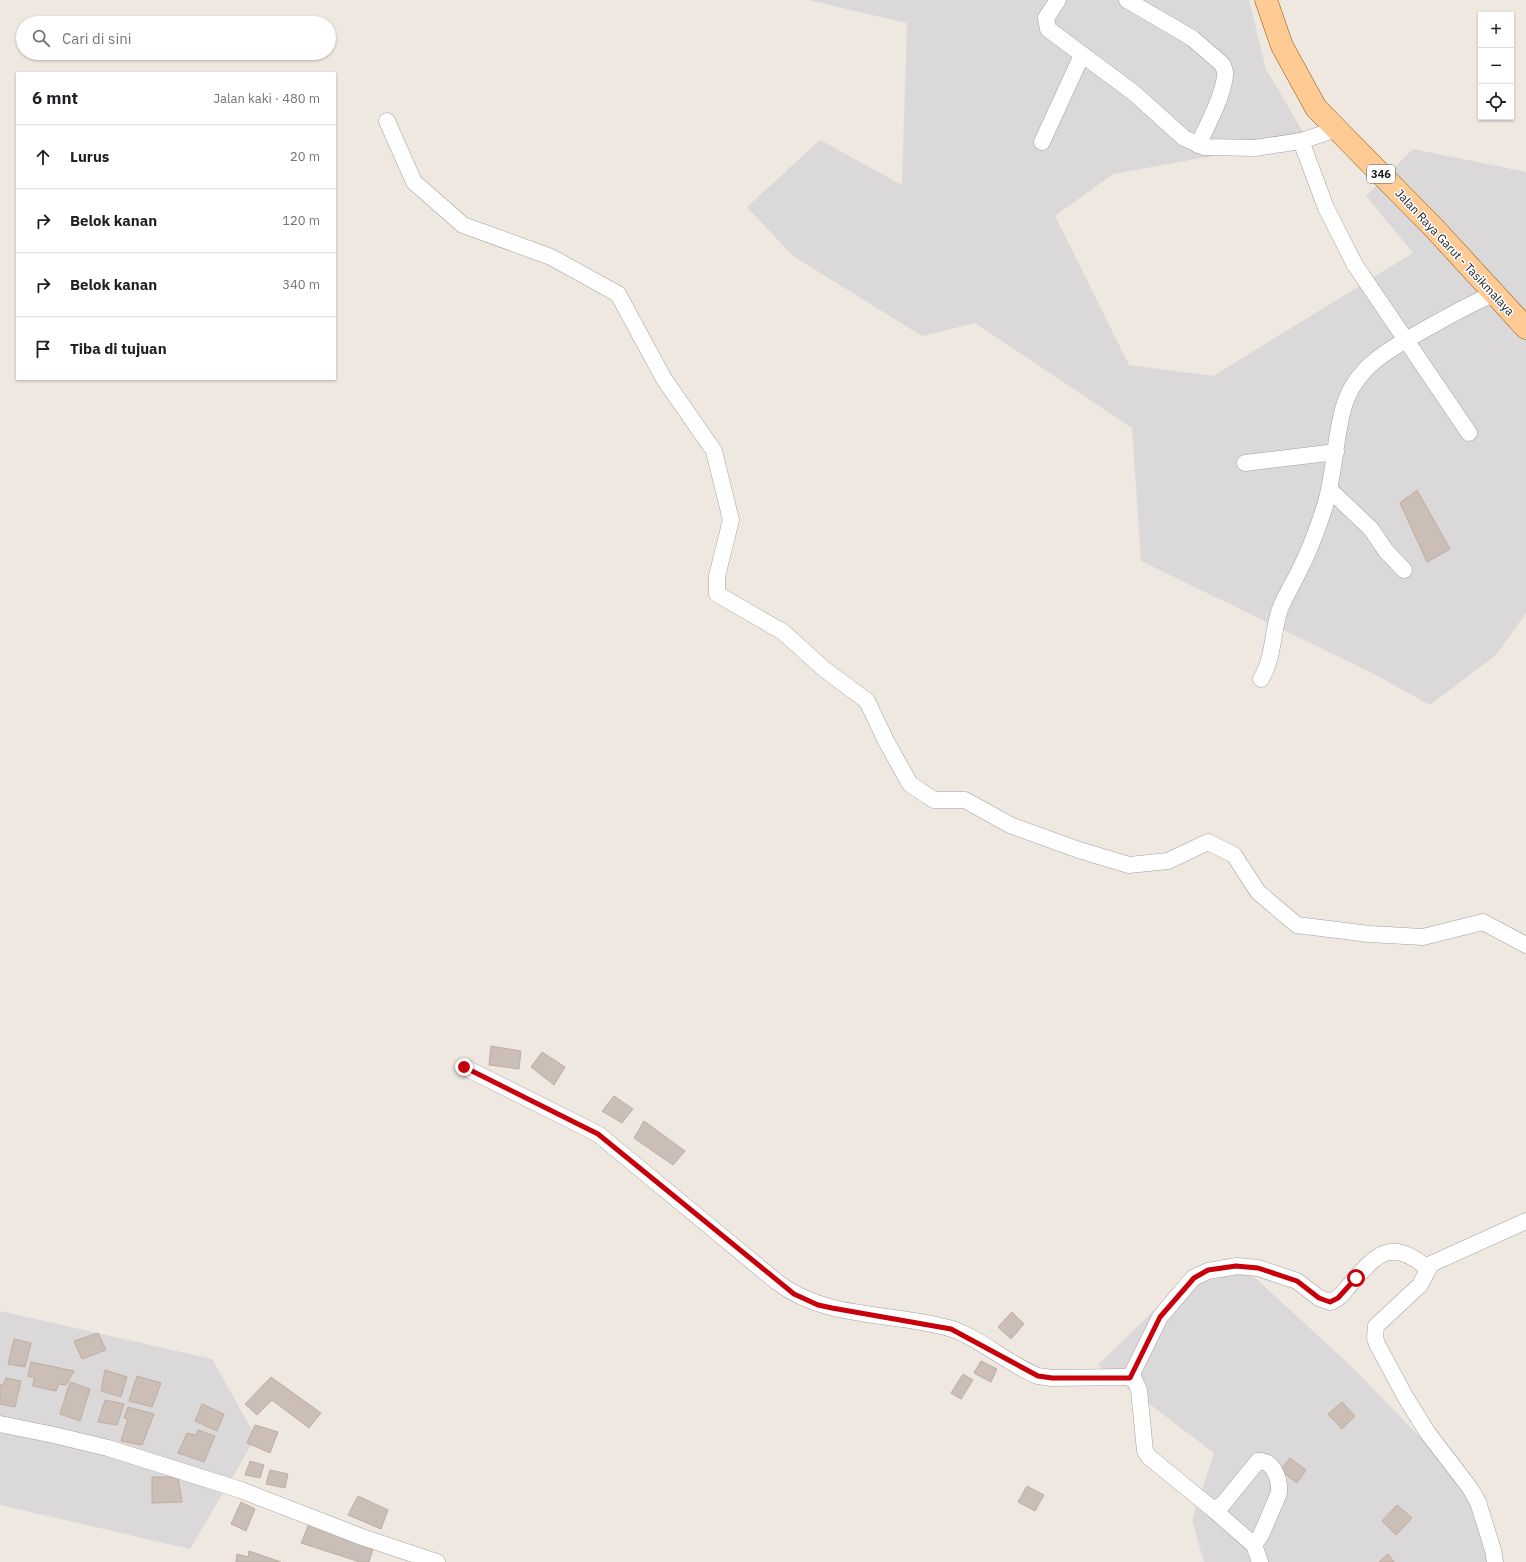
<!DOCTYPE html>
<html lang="id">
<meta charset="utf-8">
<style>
:root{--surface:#fff;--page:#f2f2f2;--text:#202124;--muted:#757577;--line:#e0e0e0}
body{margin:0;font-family:"IBM Plex Sans",sans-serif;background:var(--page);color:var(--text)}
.controls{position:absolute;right:12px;top:12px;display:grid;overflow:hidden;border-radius:0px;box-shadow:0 1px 3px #0004}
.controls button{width:36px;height:36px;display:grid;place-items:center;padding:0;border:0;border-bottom:1px solid var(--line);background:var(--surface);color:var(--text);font:20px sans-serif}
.stop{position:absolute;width:12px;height:12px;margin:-9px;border:3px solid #c7000c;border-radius:50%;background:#fff}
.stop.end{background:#c7000c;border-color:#fff;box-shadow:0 1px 4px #0008}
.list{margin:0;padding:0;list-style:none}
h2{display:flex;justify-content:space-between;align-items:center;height:52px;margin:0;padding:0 16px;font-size:17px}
h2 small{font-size:13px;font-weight:400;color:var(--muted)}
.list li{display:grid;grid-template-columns:26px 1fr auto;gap:12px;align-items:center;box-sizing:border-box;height:64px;padding:0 16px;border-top:1px solid var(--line)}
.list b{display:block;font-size:15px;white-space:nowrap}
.list em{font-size:13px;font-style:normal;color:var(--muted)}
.icon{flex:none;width:22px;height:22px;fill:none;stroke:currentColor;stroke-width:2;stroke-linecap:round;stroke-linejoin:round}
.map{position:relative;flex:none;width:1526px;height:1562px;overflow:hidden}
.search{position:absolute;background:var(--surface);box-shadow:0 1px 3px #0004;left:16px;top:16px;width:320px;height:44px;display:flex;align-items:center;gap:10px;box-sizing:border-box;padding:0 14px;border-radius:22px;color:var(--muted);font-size:15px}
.panel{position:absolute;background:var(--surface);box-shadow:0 1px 3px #0004;left:16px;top:72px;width:320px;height:308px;border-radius:0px}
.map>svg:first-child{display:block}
</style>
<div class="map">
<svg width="1526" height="1562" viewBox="0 0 1526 1562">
<rect width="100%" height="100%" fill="#eee8e0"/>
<g fill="#dad8d8">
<polygon points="808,0 1249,0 1266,69 1307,139 1113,174 1055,216 1129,365 1213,376 1413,253 1366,196 1413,149 1526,172 1526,613 1496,655 1430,705 1372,673 1141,561 1132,428 975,323 922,336 793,256 747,207 820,140 902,185 907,23"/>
<polygon points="1238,1262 1353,1368 1470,1489 1488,1562 1204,1562 1192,1520 1214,1453 1098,1365 1177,1288"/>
<polygon points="0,1311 212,1359 256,1437 190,1549 0,1505"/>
</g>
<g fill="#cabeb6" stroke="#c0ada1">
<polygon points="1417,490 1450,549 1427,562 1400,503"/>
<polygon points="491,1046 521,1051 519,1069 489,1065"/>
<polygon points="542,1052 565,1067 554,1085 531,1067"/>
<polygon points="614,1096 633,1109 622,1123 602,1111"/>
<polygon points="644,1121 685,1151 673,1165 634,1138"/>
<polygon points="1012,1312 1024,1324 1011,1339 998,1327"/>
<polygon points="98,1333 106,1350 82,1359 74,1341"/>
<polygon points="14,1339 31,1343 25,1367 8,1364"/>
<polygon points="981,1361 997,1369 991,1382 974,1373"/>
<polygon points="31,1362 74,1371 66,1385 59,1384 56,1391 33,1386 34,1378 28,1376"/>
<polygon points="105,1370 127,1377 121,1397 101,1391"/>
<polygon points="963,1374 973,1380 961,1399 951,1393"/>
<polygon points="137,1376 161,1383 152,1407 129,1401"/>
<polygon points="271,1377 321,1413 309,1428 272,1400 257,1415 245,1404"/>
<polygon points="6,1378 21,1381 15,1407 0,1404 0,1384 3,1385"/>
<polygon points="70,1382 90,1389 80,1421 60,1414"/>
<polygon points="105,1400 124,1404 117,1425 98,1422"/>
<polygon points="1342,1402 1355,1416 1342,1429 1328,1414"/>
<polygon points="202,1404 224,1414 217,1431 195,1421"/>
<polygon points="128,1407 154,1414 142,1445 121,1441 128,1419 124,1418"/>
<polygon points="255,1425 278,1432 270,1453 247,1443"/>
<polygon points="198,1430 215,1436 204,1462 178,1453 187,1433 196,1435"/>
<polygon points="1290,1458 1306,1470 1297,1483 1280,1470"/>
<polygon points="250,1461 264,1465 260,1478 245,1475"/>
<polygon points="270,1470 288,1474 285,1488 266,1484"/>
<polygon points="152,1477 178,1477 182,1502 152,1503"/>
<polygon points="1027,1486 1044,1495 1035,1511 1018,1502"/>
<polygon points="358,1496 388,1510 381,1529 348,1515"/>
<polygon points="241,1502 255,1509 246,1531 231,1524"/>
<polygon points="1397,1505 1412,1518 1396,1535 1382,1521"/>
<polygon points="309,1524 373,1549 369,1562 360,1562 301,1543"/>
<polygon points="249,1551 281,1562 236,1562 237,1554 248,1557"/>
<polygon points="1388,1554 1394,1562 1379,1562"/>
</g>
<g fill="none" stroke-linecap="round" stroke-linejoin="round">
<defs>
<g id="street">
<polyline points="1058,0 1046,18 1048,29 1134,93 1184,138 1204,147 1255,148 1301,141 1337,129"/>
<path d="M 1127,0 L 1192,38 L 1222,64 C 1224,68 1226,71 1225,76 C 1223,96 1207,126 1198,145"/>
<polyline points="387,121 414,182 463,225 551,257 618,294 664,379 714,451 731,520 717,576 717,594 783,632 824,669 867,701 886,741 910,784 934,800 965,800 1010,825 1079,850 1129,865 1168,861 1208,842 1234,855 1258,892 1297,925 1369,934 1423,937 1483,922 1526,945"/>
<polyline points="1301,141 1326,208 1355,265 1469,433"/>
<polyline points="1042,142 1082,55"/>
<polyline points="1245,463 1336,452"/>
<polyline points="1330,490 1371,529 1386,551 1404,570"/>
<path d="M 1261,679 C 1274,658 1272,632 1280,609 C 1285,596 1293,584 1299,571 C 1309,552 1317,530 1324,509 C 1335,475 1334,440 1344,406 C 1357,363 1396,346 1431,326 C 1452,314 1473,303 1495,293"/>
<path d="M 464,1067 L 598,1134 L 777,1282 C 828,1321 893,1311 952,1329 C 980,1338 1009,1365 1038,1376 L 1052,1378 L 1125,1377 L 1134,1379 L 1139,1390 L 1145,1451 L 1149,1457 L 1214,1510 L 1223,1504 L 1258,1461 C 1274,1460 1280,1480 1279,1493 L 1261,1535 L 1254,1545 L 1260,1562"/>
<path d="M 1130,1378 L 1160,1317 L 1193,1278 L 1208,1271 L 1237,1266 L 1258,1268 L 1297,1281 L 1319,1298 L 1330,1302 C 1338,1300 1343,1293 1348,1287 C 1375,1256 1390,1235 1428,1269"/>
<polyline points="0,1424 54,1435 108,1448 241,1490 362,1537 437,1562"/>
<polyline points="1214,1510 1254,1545"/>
<polyline points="1495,1562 1493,1550 1478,1502 1470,1488 1427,1432 1406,1398 1377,1344 1375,1338 1376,1326 1420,1285 1431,1264 1526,1221"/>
</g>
<polyline id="primary" points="1266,0 1282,46 1316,108 1434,228 1526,328"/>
</defs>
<use href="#street" stroke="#a2a2a2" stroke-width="17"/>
<use href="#primary" stroke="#935900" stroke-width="23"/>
<use href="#street" stroke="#fff" stroke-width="16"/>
<use href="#primary" stroke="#ffca94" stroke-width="22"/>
</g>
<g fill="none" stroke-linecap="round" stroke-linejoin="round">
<polyline stroke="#c7000c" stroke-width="5" points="464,1067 598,1134 794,1294 818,1305 832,1308 951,1329 1038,1376 1052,1378 1130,1378 1160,1317 1194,1278 1208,1270 1236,1266 1258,1268 1297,1281 1319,1298 1330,1302 1338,1298 1356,1278"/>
</g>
<g text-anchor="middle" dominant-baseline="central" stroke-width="3" stroke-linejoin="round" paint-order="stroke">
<rect fill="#fff" stroke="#5f5f5f" stroke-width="1" x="1367" y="165" width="28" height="18" rx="3"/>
<g font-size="11" font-weight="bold" fill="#1b1b1b">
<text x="1381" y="174">346</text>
</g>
<g font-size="12" fill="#1b1b1b" stroke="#fff">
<text transform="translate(1455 252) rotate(47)">Jalan Raya Garut - Tasikmalaya</text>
</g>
</g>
</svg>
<div class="controls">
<button>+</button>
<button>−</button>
<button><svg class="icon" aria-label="locate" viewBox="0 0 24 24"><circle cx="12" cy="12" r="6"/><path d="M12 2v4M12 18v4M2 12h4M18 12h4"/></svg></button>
</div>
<div class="stop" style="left:1356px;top:1278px"></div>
<div class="stop end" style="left:464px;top:1067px"></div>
<div class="search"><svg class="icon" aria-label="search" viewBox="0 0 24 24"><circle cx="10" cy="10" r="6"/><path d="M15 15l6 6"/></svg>Cari di sini</div>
<section class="panel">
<h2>6 mnt<small>Jalan kaki · 480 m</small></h2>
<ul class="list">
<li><svg class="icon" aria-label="ahead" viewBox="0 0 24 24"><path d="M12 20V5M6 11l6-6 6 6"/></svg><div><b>Lurus</b></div><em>20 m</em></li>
<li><svg class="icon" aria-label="right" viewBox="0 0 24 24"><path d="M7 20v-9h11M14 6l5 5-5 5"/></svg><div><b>Belok kanan</b></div><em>120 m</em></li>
<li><svg class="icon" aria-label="right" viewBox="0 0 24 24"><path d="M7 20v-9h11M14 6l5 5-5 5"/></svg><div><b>Belok kanan</b></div><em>340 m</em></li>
<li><svg class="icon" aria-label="arrive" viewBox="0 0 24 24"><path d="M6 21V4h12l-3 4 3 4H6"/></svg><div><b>Tiba di tujuan</b></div></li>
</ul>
</section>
</div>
